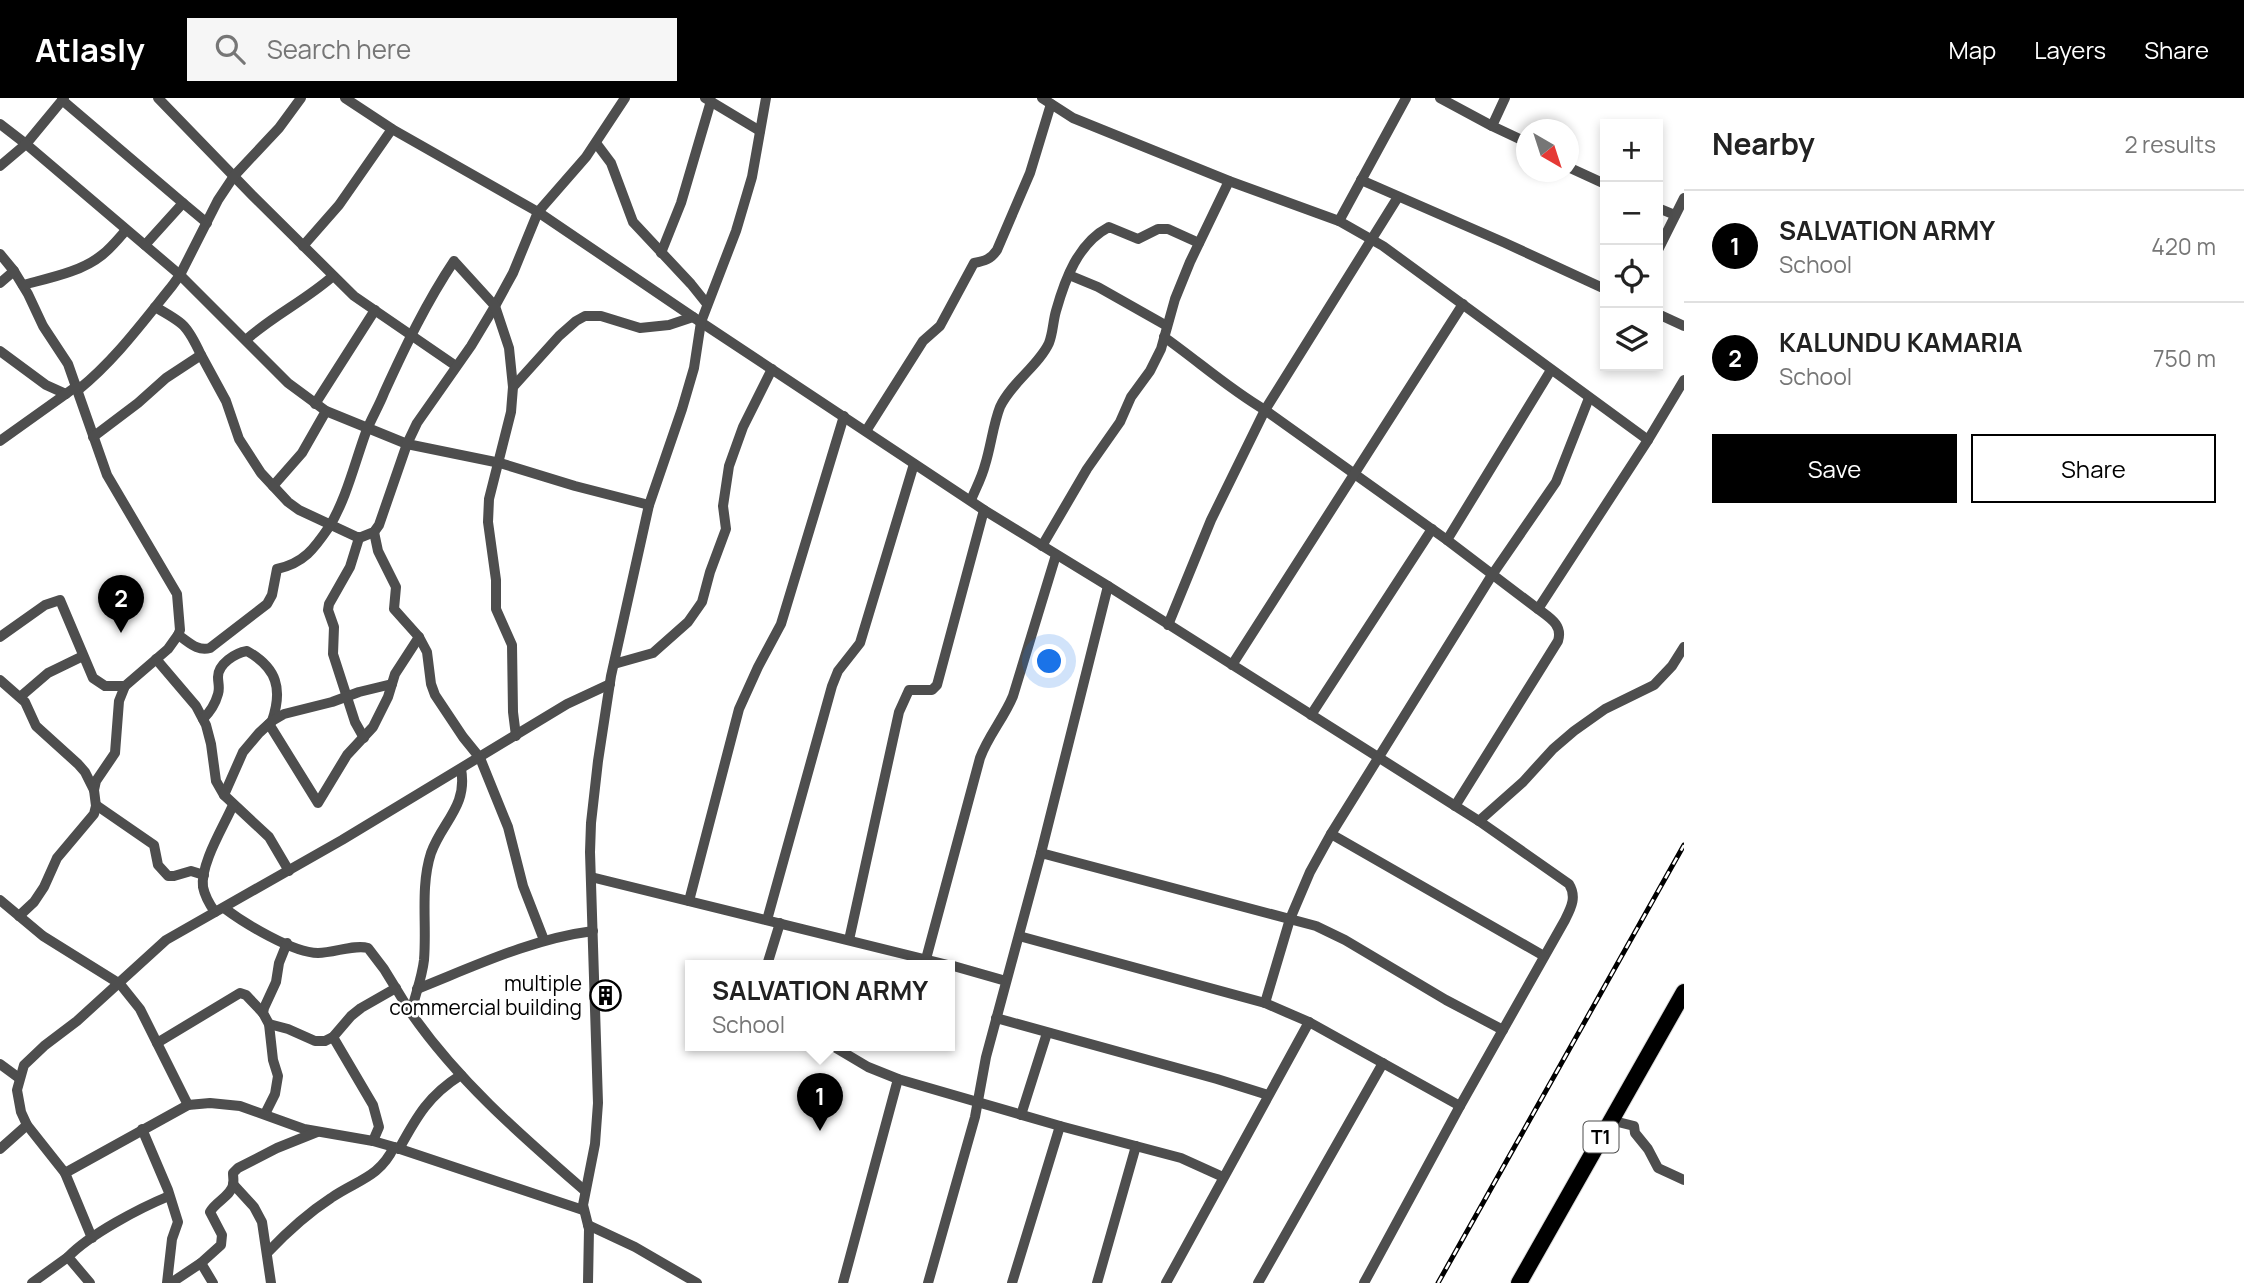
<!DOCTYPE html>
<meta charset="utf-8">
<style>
:root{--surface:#fff;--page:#f6f6f6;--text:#222;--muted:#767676;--line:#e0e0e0;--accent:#000}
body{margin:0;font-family:Manrope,sans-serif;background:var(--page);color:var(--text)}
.controls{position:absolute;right:21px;top:21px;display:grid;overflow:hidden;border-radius:0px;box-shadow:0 4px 10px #0003}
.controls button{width:63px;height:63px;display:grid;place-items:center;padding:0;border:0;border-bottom:2px solid var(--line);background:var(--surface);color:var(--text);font:35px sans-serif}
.compass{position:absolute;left:1516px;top:21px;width:63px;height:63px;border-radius:50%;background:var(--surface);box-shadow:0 4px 10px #0003;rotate:141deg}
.you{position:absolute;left:1050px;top:564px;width:24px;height:24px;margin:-18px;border:5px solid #fff;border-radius:50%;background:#1a73e8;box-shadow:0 0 0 10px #1a73e833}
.badge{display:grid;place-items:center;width:46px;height:46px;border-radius:50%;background:var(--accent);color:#fff;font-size:23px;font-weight:700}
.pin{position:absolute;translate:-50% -58px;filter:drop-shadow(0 2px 4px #0008)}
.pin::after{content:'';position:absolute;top:37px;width:24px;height:21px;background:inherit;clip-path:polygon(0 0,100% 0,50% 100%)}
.popup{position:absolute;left:685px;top:862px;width:270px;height:91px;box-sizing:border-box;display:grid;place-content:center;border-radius:0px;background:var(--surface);filter:drop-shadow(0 2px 5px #0005);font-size:23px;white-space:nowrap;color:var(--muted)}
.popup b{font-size:26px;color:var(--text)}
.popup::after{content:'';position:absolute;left:50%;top:100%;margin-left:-14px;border:14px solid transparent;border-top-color:var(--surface)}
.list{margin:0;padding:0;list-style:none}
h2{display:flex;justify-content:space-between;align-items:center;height:91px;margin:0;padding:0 28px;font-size:30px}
h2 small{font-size:23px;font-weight:400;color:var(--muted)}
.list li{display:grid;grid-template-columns:46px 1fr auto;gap:21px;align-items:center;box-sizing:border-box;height:112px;padding:0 28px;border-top:2px solid var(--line)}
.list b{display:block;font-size:26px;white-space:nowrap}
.list p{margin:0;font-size:23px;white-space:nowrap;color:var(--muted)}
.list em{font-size:23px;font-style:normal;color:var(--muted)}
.actions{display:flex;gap:14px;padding:21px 28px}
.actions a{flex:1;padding:16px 0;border:2px solid var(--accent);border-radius:0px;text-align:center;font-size:24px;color:var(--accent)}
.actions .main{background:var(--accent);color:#fff}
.icon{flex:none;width:38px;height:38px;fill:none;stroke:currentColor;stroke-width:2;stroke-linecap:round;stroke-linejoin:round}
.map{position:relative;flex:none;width:1684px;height:1185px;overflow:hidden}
header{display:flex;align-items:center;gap:42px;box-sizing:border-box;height:98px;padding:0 35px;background:var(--accent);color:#fff}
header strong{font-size:33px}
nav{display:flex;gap:38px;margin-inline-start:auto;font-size:24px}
.search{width:490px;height:63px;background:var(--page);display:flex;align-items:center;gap:18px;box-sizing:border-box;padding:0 24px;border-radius:0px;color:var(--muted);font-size:26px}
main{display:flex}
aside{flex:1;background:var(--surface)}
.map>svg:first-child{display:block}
</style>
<header>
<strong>Atlasly</strong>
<div class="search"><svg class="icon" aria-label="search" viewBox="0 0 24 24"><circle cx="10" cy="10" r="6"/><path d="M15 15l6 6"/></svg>Search here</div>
<nav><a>Map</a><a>Layers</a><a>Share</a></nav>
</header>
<main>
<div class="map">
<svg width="1684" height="1185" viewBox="0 0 1684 1185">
<rect width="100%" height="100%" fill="#fff"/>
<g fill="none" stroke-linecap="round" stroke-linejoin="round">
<defs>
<polyline id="highway" points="1519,1185 1684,894"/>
</defs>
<use href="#highway" stroke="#dbdbdb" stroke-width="18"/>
<g stroke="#4e4e4e" stroke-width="10">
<polyline points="158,0 252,97 354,198 456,268"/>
<path d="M 345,0 L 392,31 L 538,114 L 693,219 L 984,412 L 1108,488 L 1479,723 L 1569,786 C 1577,799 1571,810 1565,822 L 1460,1008 L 1364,1185"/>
<polyline points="705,0 760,33"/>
<polyline points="1042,0 1073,20 1229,83 1339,123"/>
<path d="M 1406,0 L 1339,123 L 1383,148 L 1648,342 L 1538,511 C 1550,520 1563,527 1558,543 L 1455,708"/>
<polyline points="1440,0 1492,28 1526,44"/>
<polyline points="62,2 183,105 145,147"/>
<polyline points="0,26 26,46 64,0"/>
<polyline points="1492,28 1505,0"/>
<polyline points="596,45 611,65 633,124 691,186 707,206"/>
<polyline points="0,68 26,46 180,177 288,285 326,313 407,346 500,365 575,388 649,407"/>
<polyline points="1568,69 1605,86"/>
<polyline points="1361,82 1503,144 1605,191"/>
<polyline points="183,105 207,125"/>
<polyline points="1658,110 1675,117"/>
<polyline points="303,148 339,107 392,31"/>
<polyline points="1658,152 1684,100"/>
<polyline points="661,155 681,105 711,3"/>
<polyline points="0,156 14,173 28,196 43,228 68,266 107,377 177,496 180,532 178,537 168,551 125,588 119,603 115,655 96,683 94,692 96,708 94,716 57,760 44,789 34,804 19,818"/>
<polyline points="1069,177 1098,189 1167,228"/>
<polyline points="0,185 14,173"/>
<path d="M 23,187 C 49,180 81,174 102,157 C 111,150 119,140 126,132"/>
<path d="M 155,209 C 184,225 187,227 201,257"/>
<polyline points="1658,216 1684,228"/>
<path d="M 1164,239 C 1198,263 1229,291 1265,312 L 1447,442 L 1538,511"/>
<path d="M 247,241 C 274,217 306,202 333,178"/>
<polyline points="0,253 46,287 66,296"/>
<path d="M 78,292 C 115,262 142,225 172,188 L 180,177 L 218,102 L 234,78 L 279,30 L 301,0"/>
<polyline points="315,306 375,212"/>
<path d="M 866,333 L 923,243 L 940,228 L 974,165 C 985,163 991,161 997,152 L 1030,75 L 1051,6"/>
<polyline points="93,339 138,305 166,280 201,257 226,303 239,341 261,375 288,404 299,412 359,440 374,434 379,427 407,346 417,325 471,248 495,208 513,175 538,114 586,59 625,0"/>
<polyline points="1648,342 1684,282"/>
<polyline points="0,343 77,288"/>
<polyline points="273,388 302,355 326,313"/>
<path d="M 971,402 C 976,390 982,379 985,367 C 991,348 993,327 1000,309 C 1011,285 1039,267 1049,245 C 1053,235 1053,223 1056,213 C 1065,181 1078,145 1109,129 L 1138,141 L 1158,131 L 1168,131 L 1199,145"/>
<polyline points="374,434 378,453 396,489 394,511 419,539 427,554 431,586 435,597 463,639 480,660 508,729 523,788 544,842"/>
<polyline points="359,440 350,469 329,506 328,512 334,529 333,556 355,624 364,640"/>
<polyline points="1447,442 1551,272"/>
<polyline points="1042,448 1087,371 1120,324 1131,299 1150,273 1161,251 1175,201 1190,164 1229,83"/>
<polyline points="1168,527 1211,422 1265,312 1398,99"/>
<path d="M 178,537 C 188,543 197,554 210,550 L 267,506 L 272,497 L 277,471 C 304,465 314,451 329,429 C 346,402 355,364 366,334 C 371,321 379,308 384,295 C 405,249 426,205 454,163 L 495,208 L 509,250 L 513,289"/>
<polyline points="0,539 45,507 60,502 93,580 105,588 125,588"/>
<polyline points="156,561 196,608 206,627 211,646 216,683 224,697"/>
<polyline points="614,566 653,555 688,524 702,504 710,474 726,431 723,408 729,368 743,329 772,271"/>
<polyline points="1232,567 1463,206"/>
<polyline points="0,582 25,604 36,628 78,666 85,674 94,692"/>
<polyline points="20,599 48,575 83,558"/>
<polyline points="1311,617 1432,431"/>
<path d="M 203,621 C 210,614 215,607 218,596 C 220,590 218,585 218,579 C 218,566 235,555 247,553 C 277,570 283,591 272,623"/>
<polyline points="269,626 318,705 347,657 373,629 388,599 395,576 419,539"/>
<polyline points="516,638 513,614 512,547 496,511 496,482 488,424 489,401 511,314 513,289 559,238 576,223 585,218 601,218 640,230 669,227 693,219"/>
<path d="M 461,671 C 468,708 442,724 431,755 C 420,789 427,827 424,862 C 422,880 415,897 411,915 C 459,984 522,1038 585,1093"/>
<polyline points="96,707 154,747 158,767 168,778 174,778 191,773 204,777"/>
<polyline points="1479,723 1523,684 1553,651 1574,633 1605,611 1654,587 1672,568 1684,549"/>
<polyline points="1331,736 1544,858"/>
<polyline points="1041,755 1108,488"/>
<polyline points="289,773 269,739 224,697 243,654 259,635 272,623 284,616 332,604 359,594 392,586"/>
<polyline points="591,779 948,867"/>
<polyline points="0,802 43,838 120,886 140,911 188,1007"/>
<polyline points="689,803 739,611 758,569 781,526 844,318"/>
<path d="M 224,810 C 244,825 293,855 318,855 C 334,855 355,846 368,850 L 384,871 L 411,915"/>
<path d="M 215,814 C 210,807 205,799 203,789 C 200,766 224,728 233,707"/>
<polyline points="767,822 832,588 838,573 860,545 914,366"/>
<polyline points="1019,838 1265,905 1309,924 1460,1008"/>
<polyline points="849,842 899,614 909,592 932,592 937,587 984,412"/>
<path d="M 926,861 L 980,660 C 988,638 1004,620 1013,598 L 1056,457"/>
<polyline points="767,867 780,825"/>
<polyline points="950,867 1006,883"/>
<path d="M 417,891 C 475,868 531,841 593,833"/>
<polyline points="1265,905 1290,821 1310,774 1331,736 1492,477 1556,384 1589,300"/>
<polyline points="996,920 1217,981 1268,997"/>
<polyline points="269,926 288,931 315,943 325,943 333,939 351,918 361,910 396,890"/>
<polyline points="333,939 373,1007 379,1029 373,1043"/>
<polyline points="157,945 240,895 246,897 263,915"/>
<polyline points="831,947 868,969 898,981 1060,1028 1181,1060 1223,1079"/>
<polyline points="0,966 19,980"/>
<polyline points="265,1016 275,996 278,978 273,962 269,926 263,915 264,910 276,884 279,865 287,845"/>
<polyline points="1021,1017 1047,935"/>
<polyline points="1610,1022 1634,1028 1635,1035 1648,1051 1658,1070 1684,1082"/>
<polyline points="142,1031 168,1092 178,1124 172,1141 167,1185"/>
<polyline points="0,1051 27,1027"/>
<path d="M 399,1051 C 417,1018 429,997 461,977"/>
<polyline points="65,1075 92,1140"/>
<polyline points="233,1086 254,1109 262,1124 271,1185"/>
<polyline points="583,1112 394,1049 373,1043 304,1031 240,1008 210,1005 188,1007 65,1075 27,1027 21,1014 17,992 24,967 44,948 77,923 166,842 342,742 567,606 610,586"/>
<polyline points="588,1127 635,1149 697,1185"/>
<path d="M 268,1154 C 287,1134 308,1115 331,1100 C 357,1082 379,1080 394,1049"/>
<polyline points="201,1165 213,1185"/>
<polyline points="32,1185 68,1159"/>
<path d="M 90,1185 L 68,1159 C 90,1136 140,1110 169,1098"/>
<path d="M 171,1185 L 201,1165 L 221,1147 L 222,1137 L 210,1114 C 215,1104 231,1098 233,1087 C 234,1083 233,1079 233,1075 L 238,1070 L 277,1050 L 317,1034"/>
<polyline points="588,1185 589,1131 583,1107 595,1046 598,1005 590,754 591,725 598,663 611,578 649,407 682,311 694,270 701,224 736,133 752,79 766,0"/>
<polyline points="843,1185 898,981"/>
<polyline points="928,1185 975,1019 986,959 1041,755 1316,828 1345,842 1446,902 1503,932"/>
<polyline points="1012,1185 1060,1028"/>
<polyline points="1097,1185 1136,1048"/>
<polyline points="1166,1185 1309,924"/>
<polyline points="1258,1185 1383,965"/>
</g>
<use href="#highway" stroke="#000" stroke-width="16"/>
<defs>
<polyline id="rail" points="1438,1185 1684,747"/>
</defs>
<use href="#rail" stroke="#000" stroke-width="5"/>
<use href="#rail" stroke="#fff" stroke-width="2.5" stroke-dasharray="8" stroke-linecap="butt"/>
</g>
<defs>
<symbol id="building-ring" viewBox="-11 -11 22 22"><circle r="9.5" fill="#fff" stroke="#000" stroke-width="1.5"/><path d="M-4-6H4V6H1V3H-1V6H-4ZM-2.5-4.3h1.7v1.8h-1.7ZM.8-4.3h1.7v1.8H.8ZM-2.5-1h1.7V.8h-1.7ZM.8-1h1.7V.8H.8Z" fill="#000"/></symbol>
</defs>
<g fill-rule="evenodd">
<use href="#building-ring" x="588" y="880" width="35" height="35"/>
</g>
<g text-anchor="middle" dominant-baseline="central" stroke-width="5" stroke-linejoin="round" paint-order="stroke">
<rect fill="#fff" stroke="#4c4c4c" stroke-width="2" x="1583.5" y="1023.5" width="35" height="31" rx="5"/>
<g font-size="19" font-weight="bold" fill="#000">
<text x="1601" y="1039">T1</text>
</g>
<g font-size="21" fill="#000" stroke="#fff" text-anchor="end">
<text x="582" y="885">multiple<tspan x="582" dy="24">commercial building</tspan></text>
</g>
</g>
</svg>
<div class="controls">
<button>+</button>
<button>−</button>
<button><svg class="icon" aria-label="locate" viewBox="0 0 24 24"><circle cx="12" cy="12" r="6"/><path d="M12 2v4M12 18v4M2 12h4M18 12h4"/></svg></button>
<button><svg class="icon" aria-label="layers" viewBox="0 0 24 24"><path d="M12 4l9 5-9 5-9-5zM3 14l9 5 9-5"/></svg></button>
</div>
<svg class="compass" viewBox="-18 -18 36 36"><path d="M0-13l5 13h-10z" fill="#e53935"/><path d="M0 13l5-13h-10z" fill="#767676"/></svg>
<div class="you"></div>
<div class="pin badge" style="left:820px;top:1033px">1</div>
<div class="popup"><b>SALVATION ARMY</b>School</div>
<div class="pin badge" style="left:121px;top:535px">2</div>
</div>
<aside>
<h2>Nearby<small>2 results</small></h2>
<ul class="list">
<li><span class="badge">1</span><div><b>SALVATION ARMY</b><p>School</p></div><em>420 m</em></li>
<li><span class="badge">2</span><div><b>KALUNDU KAMARIA</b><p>School</p></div><em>750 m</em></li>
</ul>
<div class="actions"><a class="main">Save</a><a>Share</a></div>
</aside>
</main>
